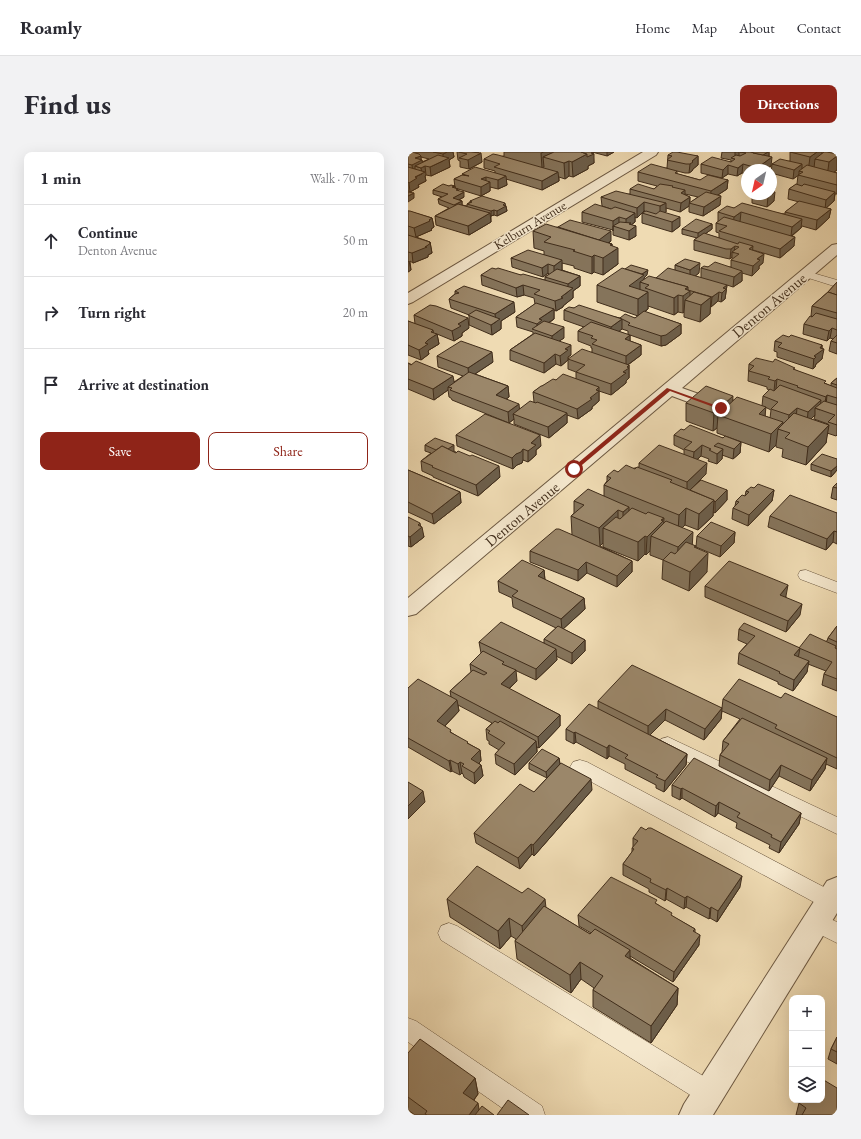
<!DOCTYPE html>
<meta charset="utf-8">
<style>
:root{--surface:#fff;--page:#f2f2f3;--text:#2b2b33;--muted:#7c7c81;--line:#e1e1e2;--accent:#8f2418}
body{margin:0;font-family:"EB Garamond",serif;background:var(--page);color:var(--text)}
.controls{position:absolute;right:12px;bottom:12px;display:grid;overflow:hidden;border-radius:8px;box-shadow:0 4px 16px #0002}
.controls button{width:36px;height:36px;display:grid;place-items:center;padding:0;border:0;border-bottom:1px solid var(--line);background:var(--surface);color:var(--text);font:20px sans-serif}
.compass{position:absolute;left:333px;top:12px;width:36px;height:36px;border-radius:50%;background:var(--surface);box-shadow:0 4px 16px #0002;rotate:214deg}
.stop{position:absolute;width:12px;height:12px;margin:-9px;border:3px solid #8f2418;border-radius:50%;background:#fff}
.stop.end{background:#8f2418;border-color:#fff;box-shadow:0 1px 4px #0008}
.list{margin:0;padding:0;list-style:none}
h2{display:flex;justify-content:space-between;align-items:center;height:52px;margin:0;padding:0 16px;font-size:17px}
h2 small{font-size:13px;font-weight:400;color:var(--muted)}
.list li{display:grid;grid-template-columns:26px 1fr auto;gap:12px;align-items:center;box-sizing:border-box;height:72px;padding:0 16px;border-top:1px solid var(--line)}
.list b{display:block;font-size:15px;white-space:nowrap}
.list p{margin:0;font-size:13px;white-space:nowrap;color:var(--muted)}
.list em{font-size:13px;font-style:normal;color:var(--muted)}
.actions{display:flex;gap:8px;padding:12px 16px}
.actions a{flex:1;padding:9px 0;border:1px solid var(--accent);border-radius:8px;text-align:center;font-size:14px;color:var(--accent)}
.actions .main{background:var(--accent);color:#fff}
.icon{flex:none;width:22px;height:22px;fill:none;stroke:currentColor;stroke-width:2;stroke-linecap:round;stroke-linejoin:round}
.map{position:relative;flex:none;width:429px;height:963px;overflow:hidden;border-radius:8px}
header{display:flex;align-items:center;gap:24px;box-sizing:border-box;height:56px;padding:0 20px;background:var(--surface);border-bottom:1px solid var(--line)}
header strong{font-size:19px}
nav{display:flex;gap:22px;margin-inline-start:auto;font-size:14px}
.intro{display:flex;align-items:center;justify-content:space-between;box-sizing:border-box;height:96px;padding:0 24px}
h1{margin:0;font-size:28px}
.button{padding:10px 18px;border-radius:8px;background:var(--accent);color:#fff;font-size:14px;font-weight:700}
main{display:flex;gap:24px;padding:0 24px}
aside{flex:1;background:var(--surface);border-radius:8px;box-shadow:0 4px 16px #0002}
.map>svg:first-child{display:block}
</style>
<header>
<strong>Roamly</strong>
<nav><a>Home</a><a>Map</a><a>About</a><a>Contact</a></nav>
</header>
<div class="intro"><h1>Find us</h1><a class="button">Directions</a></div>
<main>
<aside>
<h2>1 min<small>Walk · 70 m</small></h2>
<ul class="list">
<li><svg class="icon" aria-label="ahead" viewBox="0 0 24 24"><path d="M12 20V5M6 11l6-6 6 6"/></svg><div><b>Continue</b><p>Denton Avenue</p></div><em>50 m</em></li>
<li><svg class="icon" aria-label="right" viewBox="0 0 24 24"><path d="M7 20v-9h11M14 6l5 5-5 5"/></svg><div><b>Turn right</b></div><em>20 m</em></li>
<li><svg class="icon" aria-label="arrive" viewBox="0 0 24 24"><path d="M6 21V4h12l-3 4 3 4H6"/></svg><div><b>Arrive at destination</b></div></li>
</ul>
<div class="actions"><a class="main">Save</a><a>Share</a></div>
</aside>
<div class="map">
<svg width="429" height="963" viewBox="0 0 429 963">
<rect width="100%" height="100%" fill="#efdbb3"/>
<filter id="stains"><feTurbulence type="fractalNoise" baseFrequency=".005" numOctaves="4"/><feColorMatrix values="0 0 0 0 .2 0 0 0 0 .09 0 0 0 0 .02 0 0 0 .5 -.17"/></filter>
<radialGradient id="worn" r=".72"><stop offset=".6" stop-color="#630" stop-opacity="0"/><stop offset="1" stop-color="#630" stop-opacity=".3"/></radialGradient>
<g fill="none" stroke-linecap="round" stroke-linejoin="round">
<defs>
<g id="lane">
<polygon points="398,119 429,128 429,135 394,124 392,122 394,120"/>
<polygon points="398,418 429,430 429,441 392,427 390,423 392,419"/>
<polygon points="260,585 429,665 429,682 253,597 251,592 253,587"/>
<polygon points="172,608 179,610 429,742 429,756 422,758 415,755 165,620 162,615 165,610"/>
<polygon points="409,761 429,770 429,791 401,777 398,770 401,763"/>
<polygon points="41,771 49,774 310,933 313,941 310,949 301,953 292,949 33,788 30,781 33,774"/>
<polygon points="0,866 8,869 134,954 137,963 104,963 0,890"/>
</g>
<g id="street">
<polygon points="235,0 250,0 248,3 5,150 0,152 0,141"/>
<polygon points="429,92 429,103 274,236 319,252 322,256 319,260 313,261 307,260 264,244 8,462 0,464 0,446 424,93"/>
<polygon points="429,725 429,761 305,963 271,963 276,952 419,729"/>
</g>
</defs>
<use href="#lane" stroke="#6c5841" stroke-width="1"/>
<use href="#street" stroke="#6c5841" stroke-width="2"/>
<use href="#lane" fill="#f5e8ce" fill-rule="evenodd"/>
<use href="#street" fill="#f5e8ce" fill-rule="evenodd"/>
</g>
<g fill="#85745b" stroke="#402d1b" fill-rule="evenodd">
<path d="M 0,0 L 45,0 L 46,5 L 41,8 L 42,15 L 23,24 L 18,23 L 17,24 L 18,29 L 10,33 L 11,35 L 2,40 L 0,39 ZM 13,5 L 21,7 L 14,10 L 14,8 L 13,8 Z"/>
<polygon points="49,0 70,0 74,10 61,17 52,15 52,9 50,8"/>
<polygon points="96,0 185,0 186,11 180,14 180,17 165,25 161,24 157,27 151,25 151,29 134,38 98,27 99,33 90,37 82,35 82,39 73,44 47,36 46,27 55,23 54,22 87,21 87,19 76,16 76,7 96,4"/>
<polygon points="184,0 206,0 199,4"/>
<polygon points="314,0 361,0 361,4 360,4 363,14 357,18 339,18 339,22 334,21 329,24 320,22 314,26 293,21 293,12 323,10 323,8 313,6"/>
<path d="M 382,0 L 429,0 L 429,18 L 426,20 L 429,21 L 429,42 L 427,42 L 426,49 L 418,56 L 423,57 L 421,66 L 408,78 L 394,74 L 393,76 L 384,84 L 386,94 L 372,106 L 345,98 L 355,111 L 351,114 L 351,117 L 344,124 L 334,121 L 334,129 L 325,135 L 319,133 L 317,147 L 313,150 L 310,149 L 303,155 L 302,155 L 302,162 L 292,170 L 276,165 L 276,160 L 275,161 L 270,160 L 266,163 L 240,154 L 240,157 L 237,160 L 273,172 L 273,182 L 258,193 L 253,194 L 222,183 L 222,189 L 233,193 L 233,203 L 220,213 L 221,213 L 221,226 L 218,229 L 218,231 L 203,243 L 191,239 L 191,249 L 184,255 L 184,257 L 170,267 L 159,263 L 159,271 L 141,286 L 106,272 L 106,267 L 101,271 L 44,248 L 43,246 L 41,245 L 40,238 L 26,248 L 0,237 L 0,211 L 46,230 L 55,224 L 30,215 L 29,204 L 85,210 L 67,222 L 100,234 L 101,245 L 98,247 L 112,257 L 126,250 L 125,240 L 134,234 L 148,228 L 168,227 L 168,220 L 160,217 L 160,207 L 184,200 L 184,196 L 183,196 L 183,194 L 170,189 L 170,179 L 176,175 L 156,168 L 156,158 L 166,156 L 212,166 L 227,166 L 230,164 L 189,150 L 189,133 L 239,123 L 236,126 L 236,128 L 248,126 L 267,118 L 267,113 L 291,121 L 287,124 L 293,126 L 293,116 L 300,115 L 323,115 L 323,108 L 324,108 L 324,105 L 322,107 L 317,106 L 286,98 L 286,88 L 289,86 L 274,82 L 274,77 L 304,72 L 304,77 L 297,82 L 311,86 L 311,81 L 308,80 L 308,71 L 310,70 L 310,60 L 326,56 L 377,62 L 377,60 L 391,50 L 380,47 L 381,37 L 389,32 L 390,23 L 385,27 L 363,21 L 364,12 L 382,9 ZM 214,177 L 220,179 L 220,183 L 210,179 Z"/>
<path d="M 260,3 L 290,4 L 290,13 L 285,17 L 284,19 L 281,21 L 277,21 L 269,19 L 269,22 L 292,28 L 320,28 L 319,37 L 310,43 L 312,53 L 295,64 L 281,60 L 281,54 L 272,60 L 258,56 L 258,60 L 257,60 L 272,74 L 264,80 L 234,71 L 234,61 L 237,59 L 236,59 L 229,66 L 227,65 L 227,70 L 223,73 L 228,84 L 221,88 L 205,83 L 205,78 L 174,70 L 174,60 L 203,57 L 194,54 L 193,45 L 222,42 L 222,37 L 246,37 L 249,34 L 230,29 L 230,20 L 259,16 ZM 277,42 L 290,45 L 282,51 L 282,45 L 277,43 Z"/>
<polygon points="363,27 367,37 363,39 366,49 359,55 344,51 344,42 363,42"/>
<polygon points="41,34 47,34 47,36 50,37 50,38 56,45 51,48 54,49 54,53 59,54 59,52 62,50 62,49 98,54 99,59 89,64 86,63 83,64 83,70 61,83 28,73 27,64 41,56 31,52 30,47 34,45 25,42 25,38"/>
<polygon points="0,59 24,66 26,75 23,77 24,78 8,85 22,90 24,101 20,103 20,105 5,111 2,109 3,118 0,120"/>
<polygon points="150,75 203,89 201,91 204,92 204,94 210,112 195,123 186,120 184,122 166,116 166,114 154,111 154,118 172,124 172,134 165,139 165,146 155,154 155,155 148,159 146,158 146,167 141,171 156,186 151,189 163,203 160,205 160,208 153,214 148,212 136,221 102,208 102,198 125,182 125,180 109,175 108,165 127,152 126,146 116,143 109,145 74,133 73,123 113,123 137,128 137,125 141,122 140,121 135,125 104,115 103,106 136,103 136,99 126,96 125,79"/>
<polygon points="429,130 429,202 421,199 423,189 425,187 422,186 419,189 395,182 396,172 404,164 403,164 404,154 420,140"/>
<polygon points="47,139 107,160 93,169 93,177 84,183 61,173 61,163 43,156 41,147 47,142"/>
<polygon points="6,163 61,176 54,181 54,184 46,189 29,182 31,192 21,198 20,199 21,202 13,208 0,203 0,169 7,172"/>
<polygon points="367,189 414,193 414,207 408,212 407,215 405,217 369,205 369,200 366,199"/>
<path d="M 341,212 L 387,218 L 423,234 L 423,231 L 429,226 L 429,283 L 428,284 L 419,281 L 418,291 L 398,313 L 374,305 L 375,297 L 368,295 L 368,293 L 361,300 L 309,281 L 309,276 L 305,279 L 278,269 L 278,251 L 325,248 L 354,254 L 355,244 L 361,238 L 359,237 L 359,235 L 340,229 ZM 357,255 L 363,258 L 362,266 L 357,264 ZM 407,263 L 406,267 L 420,272 L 420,273 L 402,267 Z"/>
<polygon points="276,278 315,286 333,290 332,301 325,307 314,303 314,307 309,312 300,309 301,307 293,304 289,308 298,322 282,338 319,338 319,348 307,361 305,360 305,364 290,378 277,373 274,376 284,393 288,394 288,396 299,420 281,439 254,427 255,408 242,403 242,399 238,403 237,402 230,409 195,395 195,391 192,394 224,409 224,420 209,435 179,421 170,429 122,410 122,399 164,383 163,364 166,361 166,349 196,344 196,333 199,329 199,324 210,320 231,315 231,311 276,303 276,298 266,293 266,283"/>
<polygon points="48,283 133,294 128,298 128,303 120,310 115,308 114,311 109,313 105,317 49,294"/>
<polygon points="17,293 46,299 92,325 70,344 25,325 25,324 14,319 13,309 23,301 17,299"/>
<polygon points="429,307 429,318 423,325 403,318 403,312"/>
<polygon points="0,318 52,340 53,351 26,372 0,360"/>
<polygon points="429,331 429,348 423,346 425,335"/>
<polygon points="346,336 366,338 364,349 340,374 324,367 325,356 327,354 328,349 337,344 338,339"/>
<polygon points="429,361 429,392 425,390 418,398 360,375 362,364"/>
<polygon points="0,365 12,374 16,385 3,395 0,394"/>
<polygon points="327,380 326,391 312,405 288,395 289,384"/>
<polygon points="136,418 137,428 176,446 177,457 155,477 177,488 177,499 164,512 148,504 149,508 128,528 96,513 109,529 101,537 152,563 152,574 131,596 129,595 129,600 107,623 88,612 87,602 91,598 81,592 81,589 79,588 78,577 84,571 50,553 51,559 37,574 44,581 61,592 72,598 73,609 71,611 73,613 75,624 67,632 56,625 55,622 54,621 52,623 44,619 43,620 0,595 0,536 43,545 42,539 63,520 62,512 73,501 71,490 136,491 136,487 148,476 105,455 104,446 91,440 90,429"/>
<polygon points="297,434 378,444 378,445 392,463 378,480 297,445"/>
<polygon points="429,474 429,539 414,533 416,522 418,519 400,512 399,520 385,539 370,532 370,530 330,512 331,501 339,492 330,488 331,477 391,496 419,489 420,486"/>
<polygon points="373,546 429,565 429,617 418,612 417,617 402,639 371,624 361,639 311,614 312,603 314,600 315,589 332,567 314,559 313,567 296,588 257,568 242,583 279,602 278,613 256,640 248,636 248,633 217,617 217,612 201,604 199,607 168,590 166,592 158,588 158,577 190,557 190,549 314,556 315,547"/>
<polygon points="151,606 152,612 140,624 184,638 126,704 124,702 112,717 68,691 66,681 126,640 139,626 121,617 121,611"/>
<polygon points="264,633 393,661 391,672 371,701 361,696 362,693 328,676 329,671 310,661 307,665 274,646 272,648 264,644"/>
<polygon points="225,686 332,735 309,770 302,766 301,767 278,755 276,757 258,747 257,749 241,740 241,737 215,723 215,712 224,700 224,696 225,695"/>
<polygon points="114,741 182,782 183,781 171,774 170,763 249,752 264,764 287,777 287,780 291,793 265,830 222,804 222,806 270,836 269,853 243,891 185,855 185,838 186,836 173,827 163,841 109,807 107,789 108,787 103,784 92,797 42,765 39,747"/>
<polygon points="429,885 429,912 420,907 423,897"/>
<polygon points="0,901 67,926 70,942 66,948 71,958 86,963 7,963 0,958"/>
<polygon points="391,951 429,963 388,963"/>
</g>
<g fill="#6c5e4a" stroke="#402d1b">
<polygon points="39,0 45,0 46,5 41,8 42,15 23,24 22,15 35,9 35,2"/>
<polygon points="63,0 70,0 70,3 73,1 74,10 61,17 60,8"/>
<polygon points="136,0 147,0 135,5 136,15 134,16 133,1"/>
<polygon points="185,0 185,2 186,2 186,11 180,14 180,17 165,25 164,10 179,2"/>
<polygon points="199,0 206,0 199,4"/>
<rect x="327" y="0" width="4" height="7"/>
<polygon points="360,0 361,0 361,4 353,9 353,4"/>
<polygon points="409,0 414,0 413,8 407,7 406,16 400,20 402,5"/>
<polygon points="13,4 13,9 14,8 15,15 17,14 18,23 17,24 18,29 10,33 11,35 2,40 1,31 7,25 14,22 13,16 7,14 7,21 5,22 4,13 7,6"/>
<polygon points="290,4 290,13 285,17 284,19 281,21 282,12 284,9"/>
<polygon points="429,4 429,18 419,25 421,10"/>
<polygon points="364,5 363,14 357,18 348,18 349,16"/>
<polygon points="161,9 161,24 157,27 156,11"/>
<polygon points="335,12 334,21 329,24 330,16"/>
<polygon points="394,12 394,19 391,19 391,23 385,27 386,18"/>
<polygon points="320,13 320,22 314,26 315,18"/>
<polygon points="150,20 151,29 134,38 134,29"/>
<polygon points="98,24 99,33 90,37 90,28"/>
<polygon points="78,25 78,32 82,30 82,39 73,44 73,27"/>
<polygon points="320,28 319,37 302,48 303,39"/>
<polygon points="367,28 367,37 363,39 363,31"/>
<polygon points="277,38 277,47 273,41"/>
<polygon points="56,40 56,45 45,51 45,46"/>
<polygon points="367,40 366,49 359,55 360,45"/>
<polygon points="427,40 426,49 417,57 418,48"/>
<polygon points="6,41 6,46 0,50 0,44"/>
<polygon points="313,44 312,53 295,64 296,55"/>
<polygon points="282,45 281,54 272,60 273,51"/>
<polygon points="54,49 54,54 46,53"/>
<polygon points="236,50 236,59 229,66 229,56"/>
<polygon points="97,51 99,59 89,64 89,59"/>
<polygon points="258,51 258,60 252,64 252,54"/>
<polygon points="423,57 421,66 408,78 409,68"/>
<polygon points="86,58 86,63 83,64 83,59"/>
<polygon points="333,60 332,70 325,74 326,65"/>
<polygon points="82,61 83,70 61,83 60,74"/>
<polygon points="227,61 227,70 223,73 228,74 228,84 221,88 221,74 218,76 218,67"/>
<polygon points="211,65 211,74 205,74 205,79 205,69"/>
<polygon points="272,65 272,74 264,80 264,70"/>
<polygon points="24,66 26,75 23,77 24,78 8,85 6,76"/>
<polygon points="394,67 393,76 383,84 384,75"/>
<polygon points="304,72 304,77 290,87 290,81"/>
<polygon points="203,79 203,89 190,97 190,88"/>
<polygon points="387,85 386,94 372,106 372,97"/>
<polygon points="22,90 24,101 20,103 20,105 5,111 4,101 17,95"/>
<polygon points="204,92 204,100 210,96 210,112 195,123 195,106 202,93"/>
<polygon points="327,94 326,101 324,100 324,105 322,107 323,97"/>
<polygon points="345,94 344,103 341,97"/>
<polygon points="356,102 355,111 351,114 351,117 344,124 345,114 349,107"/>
<polygon points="186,103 186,120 184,122 184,105"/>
<polygon points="154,108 154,118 146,123 146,114"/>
<polygon points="1,109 3,118 0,120 0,110"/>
<polygon points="292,111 291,121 282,128 282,118"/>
<polygon points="140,112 140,121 135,125 134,116"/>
<polygon points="240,118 239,123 236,126 236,131 232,130 232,142 221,134 225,128"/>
<polygon points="334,119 334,129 325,135 326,125"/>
<polygon points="172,124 172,134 165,139 165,146 155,154 155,155 148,159 147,149 160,140 160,132"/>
<polygon points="115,133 116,143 109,145 108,136"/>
<polygon points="319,133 317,147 313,150 314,141 315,136"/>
<polygon points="280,135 282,139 282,149 277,148 276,160 275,161 275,144 277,137"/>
<polygon points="240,140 240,157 230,164 230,147"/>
<polygon points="311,140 310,149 303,155 304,145"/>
<polygon points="270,143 270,160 266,163 266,146"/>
<polygon points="303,145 302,162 292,170 293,153"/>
<polygon points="106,150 107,160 93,169 93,177 84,183 83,173 88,170 87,162"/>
<polygon points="146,157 146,167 129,178 129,172 131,167"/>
<polygon points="60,166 61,176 54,181 54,184 46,189 44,179 50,172"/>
<polygon points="214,167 214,177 204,185 203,175"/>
<polygon points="273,172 273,182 258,193 253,194 253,184"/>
<polygon points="156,175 156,186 144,194 144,184"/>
<polygon points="424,176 422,186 419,189 421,179"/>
<polygon points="25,178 26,184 29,182 31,192 21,198 20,199 21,202 13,208 11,198 17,191 23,180"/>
<polygon points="222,183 222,193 217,187"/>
<polygon points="163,193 163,203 160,205 160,208 153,214 152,204 157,197"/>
<polygon points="233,193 233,203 218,214 218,204"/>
<polygon points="414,193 414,198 416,197 414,207 408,212 407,215 405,217 406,204 412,196"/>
<polygon points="84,200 85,210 61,226 60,216"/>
<polygon points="147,202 148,212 136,221 136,211"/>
<polygon points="221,213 221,226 218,229 218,231 203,243 203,232 215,220"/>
<polygon points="45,224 47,234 40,235 40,238 26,248 25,237"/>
<polygon points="369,227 368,237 366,239 367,229"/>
<polygon points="100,234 101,245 89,254 88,243"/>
<polygon points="191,235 191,249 184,255 184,257 170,267 169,257 182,246 188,238"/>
<polygon points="419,243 418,254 416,255 418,245"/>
<polygon points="325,244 324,262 310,263 309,276 305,279 306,261"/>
<polygon points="413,248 412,258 407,256 407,263 399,271 400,260"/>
<polygon points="111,252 112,262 105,262 106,267 101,271 100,260"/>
<polygon points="358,255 356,273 351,262"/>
<polygon points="389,256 388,267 380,274 381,263"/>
<polygon points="159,261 159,271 141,286 140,275"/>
<polygon points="375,270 374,278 370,277 368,293 361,300 363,282"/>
<polygon points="421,273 418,291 398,313 400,295"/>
<polygon points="132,283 133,294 128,298 128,303 120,310 120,299 123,291"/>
<polygon points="333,290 332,301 325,307 326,297"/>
<polygon points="46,293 46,299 38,305 33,300"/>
<polygon points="294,293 293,304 285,311 286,300"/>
<polygon points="115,297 115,308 114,311 109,313 105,317 104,306 108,302"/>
<polygon points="315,297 314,307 309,312 309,302"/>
<polygon points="299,311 298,322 279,341 279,330"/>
<polygon points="91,314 92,325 70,344 68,333"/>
<polygon points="429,314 429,318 423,325 423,319"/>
<polygon points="319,338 319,348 307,361 307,350"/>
<polygon points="366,338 364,349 340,374 341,363"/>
<polygon points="52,340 53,351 26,372 24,362"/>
<polygon points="306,348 305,364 290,378 291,362"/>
<polygon points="221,355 221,374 215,379 215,360"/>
<polygon points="278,356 277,373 270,380 271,363"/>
<polygon points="210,358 210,377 195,376 195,391 192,394 191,376"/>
<polygon points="256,366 255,385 243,384 242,399 238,403 239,385"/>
<polygon points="12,371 13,376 14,375 16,385 3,395 2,385 10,373"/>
<polygon points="426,379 425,390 418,398 419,387"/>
<polygon points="285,380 284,399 269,414 270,395"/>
<polygon points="327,380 326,391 312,405 313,394"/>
<polygon points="237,384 237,402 230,409 230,390"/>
<polygon points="300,401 299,420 281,439 282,420"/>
<polygon points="224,409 224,420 209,435 209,424"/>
<polygon points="178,410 179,421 170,429 170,418"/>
<polygon points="136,418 137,429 130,424"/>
<polygon points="380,433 378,444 370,454 372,443"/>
<polygon points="176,446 177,457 154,478 153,467"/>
<polygon points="394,452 392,463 378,480 380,469"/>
<polygon points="177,488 177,499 164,512 164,501"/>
<polygon points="392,496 390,507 386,503"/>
<polygon points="148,497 149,508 128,528 128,517"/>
<polygon points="401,509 399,520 385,539 386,528"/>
<polygon points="108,518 109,529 94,543 93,532"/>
<polygon points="49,548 51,559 31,580 29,569"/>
<polygon points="314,556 313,567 296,588 297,577"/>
<polygon points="258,557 257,568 240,585 240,574"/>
<polygon points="152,563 152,574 131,596 130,585"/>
<polygon points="167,580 168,590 166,592 166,581"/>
<polygon points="128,589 129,600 107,623 106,612"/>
<polygon points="201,593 201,604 199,607 199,596"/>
<polygon points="72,598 73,609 64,618 63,607"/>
<polygon points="279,602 278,613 256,640 257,629"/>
<polygon points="151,606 152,612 139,626 138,620"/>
<polygon points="419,606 417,617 402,639 404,628"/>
<polygon points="42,608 44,619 43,620 41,609"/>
<polygon points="52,610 54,621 52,623 50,612"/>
<polygon points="73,613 75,624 67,632 66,621"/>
<polygon points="373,613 371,624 361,639 362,628"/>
<polygon points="183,627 184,638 126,704 125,693"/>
<polygon points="274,636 274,646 272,648 273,637"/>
<polygon points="15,639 17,650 0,667 0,654"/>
<polygon points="311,650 310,661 307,665 308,654"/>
<polygon points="393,661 391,672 371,701 373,690"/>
<polygon points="123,692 124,702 112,717 110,706"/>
<polygon points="334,724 332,735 309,770 310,759"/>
<polygon points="259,736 258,747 257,749 258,738"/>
<polygon points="279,744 278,755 276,757 277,746"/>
<polygon points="137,747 139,765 116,792 114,774"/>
<polygon points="303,755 302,766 301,767 302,757"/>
<polygon points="101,766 103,784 92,797 90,779"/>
<polygon points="292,783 291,793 265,830 266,820"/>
<polygon points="222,798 222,815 217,804"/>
<polygon points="172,810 173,827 163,841 162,823"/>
<polygon points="270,836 269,853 243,891 243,874"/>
<polygon points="67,926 70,942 59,957 55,941"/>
<polygon points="70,951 72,963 61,963"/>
</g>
<g fill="#9b876a" stroke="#402d1b">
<polygon points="0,0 4,0 11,2 13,4 7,6 14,8 4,13 0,12"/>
<polygon points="25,0 39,0 35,2"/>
<polygon points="51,0 63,0 73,1 60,8 51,6 59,2"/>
<polygon points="146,0 173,0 179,2 164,10 161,9 156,11 135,5"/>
<polygon points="173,0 185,0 183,1 186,2 179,5 179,2"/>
<polygon points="265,0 269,0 290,4 284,9 285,10 282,12 278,12 259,8 264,4 260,3"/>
<polygon points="332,0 342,0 364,5 349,16 335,12 330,16 320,13 315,18 293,12 304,5 323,10 327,7 323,6 328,3 332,4 338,1"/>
<polygon points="345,0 360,0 355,3 345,1"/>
<polygon points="382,0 409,0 402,5"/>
<polygon points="416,0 419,0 429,2 429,4 421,10 407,7"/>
<polygon points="85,2 90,3 150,20 134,29 86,15 92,12 76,7"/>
<polygon points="30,3 41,6 22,15 17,14 13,16 7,14"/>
<polygon points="372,7 394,12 386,18 364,12"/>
<polygon points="243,12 269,19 267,21 292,28 300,23 320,28 303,39 230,20"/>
<polygon points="399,13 429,21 429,33 390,23 395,20 391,19"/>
<polygon points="0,15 17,20 7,25 9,26 1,31 0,30"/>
<polygon points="67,15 98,24 90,28 78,25 73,27 82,30 73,35 46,27 54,23 61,24 54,22"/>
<polygon points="363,27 367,28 363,31"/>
<polygon points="35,32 41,34 43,33 47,34 44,35 50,37 48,38 56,40 45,46 54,49 46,53 30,47 40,42 25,38"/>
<polygon points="230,32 246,37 252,32 265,34 264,35 277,38 273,41 282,45 273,51 222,37"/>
<polygon points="388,32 394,34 396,32 427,40 418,48 381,37"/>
<polygon points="208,39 258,51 252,54 236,50 229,56 193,45"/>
<polygon points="363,39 367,40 360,45 346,42 363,42"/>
<polygon points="0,40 6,41 0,44"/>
<polygon points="298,40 313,44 296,55 281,51"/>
<polygon points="74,44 97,51 95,53 98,54 89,59 86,58 83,59 59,52 64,50 62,49"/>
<polygon points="391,49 423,57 409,68 377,60"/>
<polygon points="334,51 394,67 384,75 333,60 326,65 310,60 319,54 326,56"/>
<polygon points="50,52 82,61 60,74 27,64"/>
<polygon points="187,52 203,57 207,55 227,61 218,67 211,65 205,69 174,60"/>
<polygon points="0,59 2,59 24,66 21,68 22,69 6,76 0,74"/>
<polygon points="238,59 248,62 252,59 272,65 264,70 234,61"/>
<polygon points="316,65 387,85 372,97 311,79 319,74 308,71"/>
<polygon points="288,67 304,72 290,81 274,77"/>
<polygon points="162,68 203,79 191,88 150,75"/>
<polygon points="212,70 223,71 221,72 228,74 221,79 205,74"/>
<polygon points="138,72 204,92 202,93 210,96 195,106 186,103 184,105 165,99 167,98 136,90 143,85 125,79"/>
<polygon points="296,81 330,92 331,90 345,94 341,97 356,102 349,107 352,108 345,114 323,108 331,102 324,100 331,95 327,94 323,97 318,97 286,88"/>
<polygon points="0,83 22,90 21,91 23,91 17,95 19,95 4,101 0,100"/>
<polygon points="120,98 154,108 146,114 140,112 134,116 103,106"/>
<polygon points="277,107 292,111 282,118 267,113"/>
<polygon points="307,110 334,119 326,125 293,116 296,114 300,115"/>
<polygon points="223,113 240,118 234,122 217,117"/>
<polygon points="84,116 88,117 90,116 113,123 115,122 165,136 153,145 155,146 147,149 126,142 132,138 115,133 108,136 73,123"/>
<polygon points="214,116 236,123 221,134 240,140 230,147 189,133"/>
<polygon points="260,116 319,133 315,136 318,137 314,141 311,140 304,145 280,138 280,135 248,126"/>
<polygon points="149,117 172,124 160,132 137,125"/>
<polygon points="241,124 280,135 277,137 282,139 275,144 270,143 266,146 237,136 241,133 232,130"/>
<polygon points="429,130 429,143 420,140"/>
<polygon points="56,134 106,150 87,162 41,147 47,142 51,141 47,139"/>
<polygon points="286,140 303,145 293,153 277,148"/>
<polygon points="420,140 429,143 429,161 404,154"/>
<polygon points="128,151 146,157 131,167 134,168 129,172 108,165"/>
<polygon points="22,153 28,154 60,166 50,172 53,174 44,179 6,163"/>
<polygon points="171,153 214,167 203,175 156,158 161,155 166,156"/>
<polygon points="68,158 92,167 83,173 60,163"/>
<polygon points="236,159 273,172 258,183 253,184 220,173 222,171 212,166 217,162 227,166"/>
<polygon points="408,161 429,167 429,178 424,176 421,179 396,172 402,164 404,165"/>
<polygon points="0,169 25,178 23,180 29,182 20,188 17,191 20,192 11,198 0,193"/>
<polygon points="136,169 156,175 144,184 124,177"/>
<polygon points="183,170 222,183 217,187 233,193 218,204 184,192 189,188 183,186 185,184 170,179"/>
<polygon points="127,181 163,193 157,197 160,198 152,204 147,202 136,211 102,198"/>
<polygon points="375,183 381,185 383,183 414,193 412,196 416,197 406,204 408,205 406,207 370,195 374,191 367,189"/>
<polygon points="429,183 429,191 423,189"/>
<polygon points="53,189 84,200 60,216 29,204"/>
<polygon points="174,197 221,213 219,215 221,216 215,220 218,221 203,232 168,220 177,213 160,207"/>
<polygon points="348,206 365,210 367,207 387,216 385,217 418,229 416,231 429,236 429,246 419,243 418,245 389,235 390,234 369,227 367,229 360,227 362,225 341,219 346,214 341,212"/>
<polygon points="8,209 45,224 25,237 0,227 0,211 3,213"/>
<polygon points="61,220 100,234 88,243 111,252 100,260 42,238 44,236 40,235"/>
<polygon points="155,222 191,235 188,238 191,239 182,246 184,247 169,257 125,240 133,234 134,234 145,227 148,228"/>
<polygon points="429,226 429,233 423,231"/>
<polygon points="372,233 413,248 400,260 389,256 381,263 363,257 370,250 355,244 362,237 366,239"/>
<polygon points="298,234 325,244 306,261 278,251"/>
<polygon points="329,245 358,255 351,262 375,270 363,282 310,263"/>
<polygon points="122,249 128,251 129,250 159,261 140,275 105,262"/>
<polygon points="416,249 429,253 429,273 420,270 427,263 407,256"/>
<polygon points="386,261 421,273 400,295 377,286 382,281 370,277"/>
<polygon points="77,262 132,283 123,291 128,293 120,299 115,297 113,300 108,302 104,306 48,283"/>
<polygon points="282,273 315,286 317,284 333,290 326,297 310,291 306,294 315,297 309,302 301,298 303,297 294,293 286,300 276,297 284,290 266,283 273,277 276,278"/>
<polygon points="27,286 46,293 40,297 34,294 28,298 17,293"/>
<polygon points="251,293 299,311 279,330 231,311"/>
<polygon points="34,294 48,301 50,299 62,304 64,303 91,314 68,333 24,315 25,314 13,309"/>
<polygon points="414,302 429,307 429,314 423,319 403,312"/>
<polygon points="218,313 227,317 229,315 264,328 262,330 306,348 291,362 278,356 271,363 196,333 203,326 199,324 206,318 210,320"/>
<polygon points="0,318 52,340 24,362 0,350"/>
<polygon points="293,328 319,338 307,350 306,349 306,348 282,338"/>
<polygon points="429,331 429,336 425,335"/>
<polygon points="350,332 366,338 341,363 325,356 331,350 328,349 334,343 337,344 341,340 338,339 343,335 346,336"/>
<polygon points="180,337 221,355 215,360 210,358 191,376 163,364 176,353 166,349"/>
<polygon points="382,343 429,361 429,380 426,379 419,387 362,364"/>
<polygon points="224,356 238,362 240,360 256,366 253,368 255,369 239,385 237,384 230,390 195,376 208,365 212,367"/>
<polygon points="0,365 12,371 10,373 14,375 2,385 0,384"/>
<polygon points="258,369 285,380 270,395 243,384"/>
<polygon points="303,370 327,380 313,394 289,384"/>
<polygon points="148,377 151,377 224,409 209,424 178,410 170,418 122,399"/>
<polygon points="278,390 288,394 286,395 300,401 282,420 255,408 263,400 267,402"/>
<polygon points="114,408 136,418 130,424 176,446 153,467 104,444 110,439 90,429"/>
<polygon points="321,409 380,433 372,443 394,452 380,469 297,434"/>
<polygon points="93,470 148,497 128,517 71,490"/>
<polygon points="336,471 392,496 386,503 401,509 386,528 371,521 372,520 331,501 347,484 331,477"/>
<polygon points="150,474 177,488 164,501 136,487"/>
<polygon points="429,474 429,490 420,486"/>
<polygon points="402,482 428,494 427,496 429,497 429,527 416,522 424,510 391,496"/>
<polygon points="75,499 96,510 94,512 108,518 93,532 152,563 130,585 42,539 65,518 76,523 79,521 62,512"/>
<polygon points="224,513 314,556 297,577 258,557 240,574 190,549"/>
<polygon points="10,527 49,548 29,569 43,578 42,580 60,590 59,591 72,598 63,607 73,613 66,621 54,614 56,612 52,610 50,612 42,608 41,609 0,586 0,536"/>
<polygon points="331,527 373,546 377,541 429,565 429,606 367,576 369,573 315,547"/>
<polygon points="181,552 279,602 257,629 248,625 250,623 217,606 220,603 201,593 199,596 167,580 166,581 158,577"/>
<polygon points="334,566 419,606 404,628 373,613 362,628 312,603 321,592 315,589"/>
<polygon points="87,569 90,571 92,569 128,589 106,612 87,602 97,591 80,581 82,579 78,577"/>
<polygon points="134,597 151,606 138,620 121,611"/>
<polygon points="286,606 393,661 373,690 363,685 364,683 329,665 332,661 311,650 308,654 274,636 273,637 264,633"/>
<polygon points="153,611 183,627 125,693 123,692 110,706 66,681 112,632 126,640"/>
<polygon points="0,630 15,639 0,654"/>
<polygon points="233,675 238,678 240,676 243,676 334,724 310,759 303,755 302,757 279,744 277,746 259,736 258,738 242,730 243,727 215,712 226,697 224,696 230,689 225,686"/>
<polygon points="69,714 114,741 120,736 137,747 114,774 101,766 90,779 39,747"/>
<polygon points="203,725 249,748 247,751 264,761 263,763 287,777 285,779 292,783 266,820 170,763"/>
<polygon points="136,754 182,782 187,777 222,798 217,804 270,836 243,874 185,838 195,824 172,810 162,823 107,789"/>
<polygon points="429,885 429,900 423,897"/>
<polygon points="12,887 67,926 55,941 70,951 61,963 19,963 17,962 19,959 0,945 0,901"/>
<polygon points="414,927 429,936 429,963 394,963 398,956 391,951 393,948 414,948"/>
<polygon points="100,948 121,963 89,963"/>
<polygon points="74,954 86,963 67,963"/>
</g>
<polygon fill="#8f2418" points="259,236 315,256 311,257 262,239 168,318 164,318 164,316"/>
<g text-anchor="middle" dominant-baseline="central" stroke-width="3" stroke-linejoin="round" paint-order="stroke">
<g font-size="13" fill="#402d1b" stroke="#f5e8ce">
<text transform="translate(122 73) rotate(-31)">Kelburn Avenue</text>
</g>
<g font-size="15" fill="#402d1b" stroke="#f5e8ce">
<text transform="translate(361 153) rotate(-40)">Denton Avenue</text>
<text transform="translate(114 362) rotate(-40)">Denton Avenue</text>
</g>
</g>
<rect width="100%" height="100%" filter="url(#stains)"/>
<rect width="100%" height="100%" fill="url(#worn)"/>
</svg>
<div class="controls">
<button>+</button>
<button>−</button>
<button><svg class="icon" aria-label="layers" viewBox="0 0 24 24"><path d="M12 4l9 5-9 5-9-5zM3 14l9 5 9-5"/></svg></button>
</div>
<svg class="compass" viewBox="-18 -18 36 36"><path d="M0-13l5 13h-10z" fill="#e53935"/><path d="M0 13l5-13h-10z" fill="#7c7c81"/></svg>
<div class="stop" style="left:166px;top:317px"></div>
<div class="stop end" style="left:313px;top:256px"></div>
</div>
</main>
